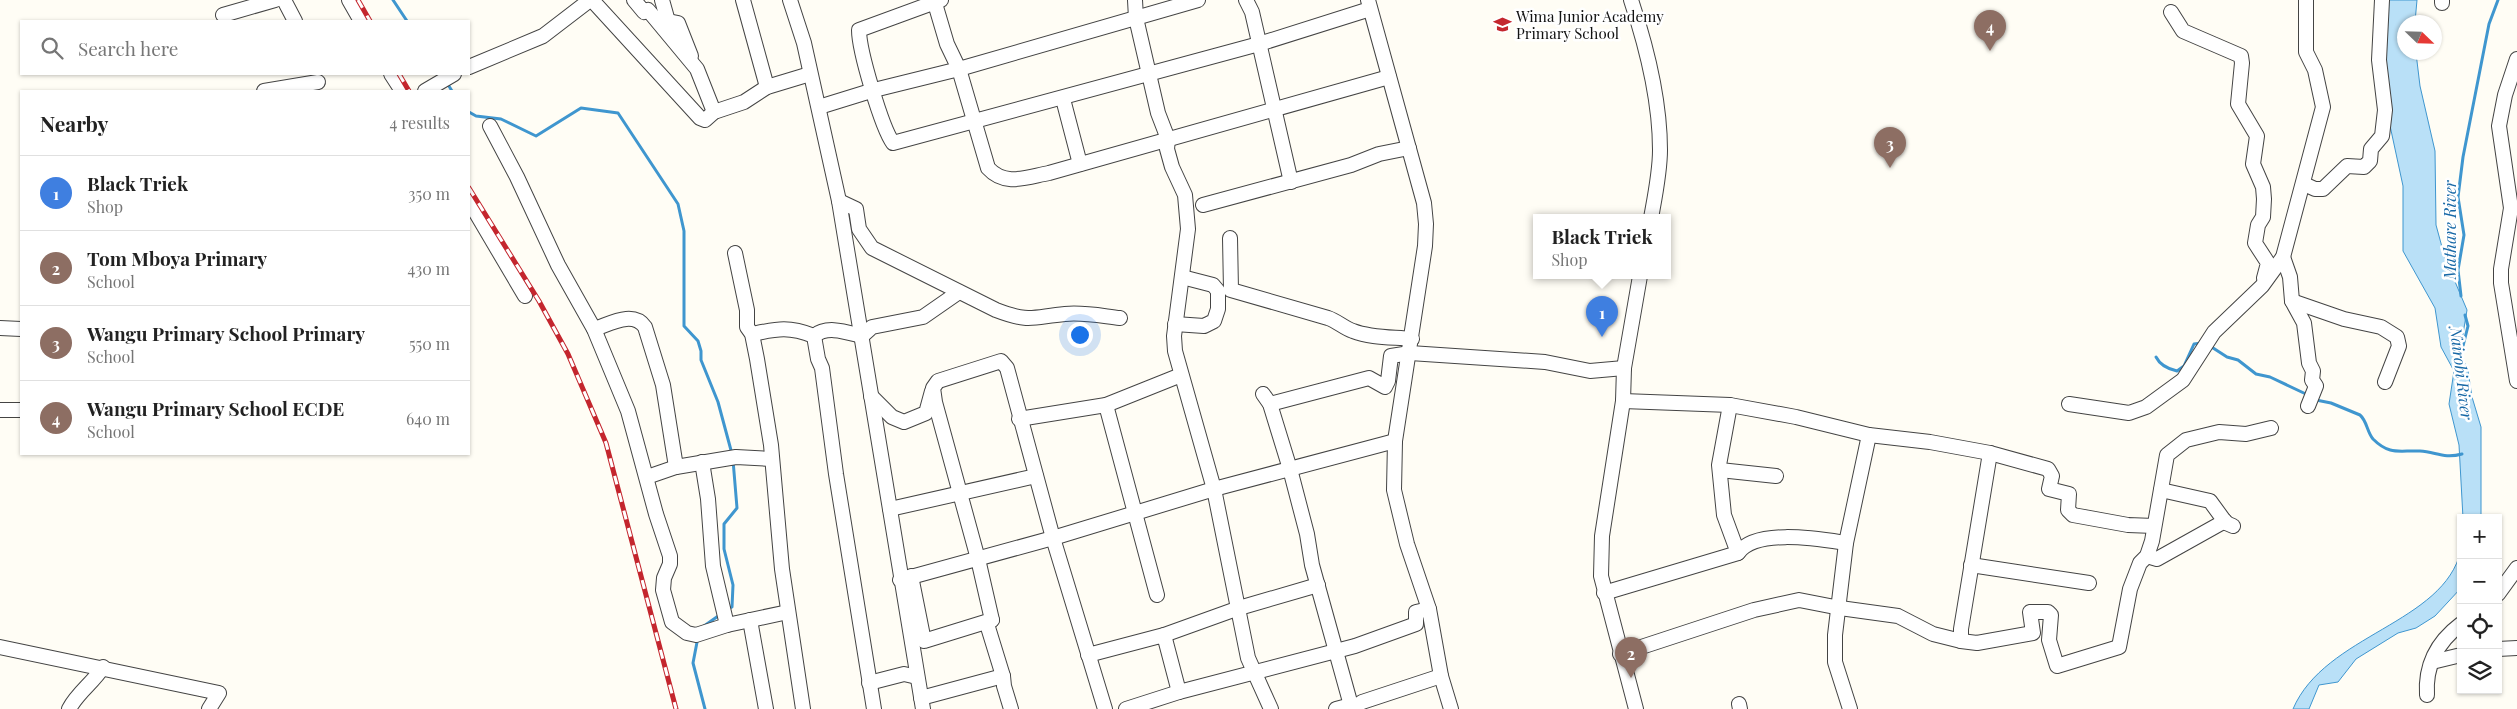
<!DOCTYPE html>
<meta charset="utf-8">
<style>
:root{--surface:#fff;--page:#f2f2f2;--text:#222;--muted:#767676;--line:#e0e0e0;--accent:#db2777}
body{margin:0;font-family:"Playfair Display",serif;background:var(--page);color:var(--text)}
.controls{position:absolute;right:15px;bottom:15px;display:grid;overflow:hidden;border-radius:0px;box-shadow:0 1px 4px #0004}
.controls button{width:45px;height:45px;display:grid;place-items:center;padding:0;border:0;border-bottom:1px solid var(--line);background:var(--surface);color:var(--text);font:25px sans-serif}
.compass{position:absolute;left:2397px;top:15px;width:45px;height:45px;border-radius:50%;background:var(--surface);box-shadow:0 1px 4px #0004;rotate:113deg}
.you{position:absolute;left:1079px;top:334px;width:18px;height:18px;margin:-12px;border:4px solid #fff;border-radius:50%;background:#1a73e8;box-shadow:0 0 0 8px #1a73e833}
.badge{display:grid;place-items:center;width:32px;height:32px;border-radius:50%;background:var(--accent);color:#fff;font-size:16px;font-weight:700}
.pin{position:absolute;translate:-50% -41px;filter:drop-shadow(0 1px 2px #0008)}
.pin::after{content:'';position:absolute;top:26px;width:18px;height:15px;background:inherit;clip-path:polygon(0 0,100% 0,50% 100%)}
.popup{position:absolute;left:1533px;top:214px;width:138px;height:65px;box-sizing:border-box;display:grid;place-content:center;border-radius:0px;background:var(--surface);filter:drop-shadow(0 1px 4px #0005);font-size:16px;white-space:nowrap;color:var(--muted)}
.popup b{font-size:19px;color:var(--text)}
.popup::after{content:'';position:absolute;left:50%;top:100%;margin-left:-10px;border:10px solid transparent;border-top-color:var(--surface)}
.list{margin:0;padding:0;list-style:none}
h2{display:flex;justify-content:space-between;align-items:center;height:65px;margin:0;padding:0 20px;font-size:21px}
h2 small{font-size:16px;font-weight:400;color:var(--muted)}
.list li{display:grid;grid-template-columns:32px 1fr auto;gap:15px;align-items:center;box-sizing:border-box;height:75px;padding:0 20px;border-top:1px solid var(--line)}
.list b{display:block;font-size:19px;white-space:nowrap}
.list p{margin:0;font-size:16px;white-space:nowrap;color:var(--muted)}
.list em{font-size:16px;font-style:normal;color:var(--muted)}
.icon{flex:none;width:28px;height:28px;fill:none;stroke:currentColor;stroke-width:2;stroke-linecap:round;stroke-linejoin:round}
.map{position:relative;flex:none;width:2517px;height:709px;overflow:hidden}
.search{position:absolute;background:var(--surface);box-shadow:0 1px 4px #0004;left:20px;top:20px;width:450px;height:55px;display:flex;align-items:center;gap:12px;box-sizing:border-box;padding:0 18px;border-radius:0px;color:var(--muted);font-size:19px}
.panel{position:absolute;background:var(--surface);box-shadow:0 1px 4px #0004;left:20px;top:90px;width:450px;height:365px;border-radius:0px}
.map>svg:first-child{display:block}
</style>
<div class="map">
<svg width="2517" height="709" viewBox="0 0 2517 709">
<rect width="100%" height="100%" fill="#fffdf5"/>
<g fill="#b9e0f7" stroke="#3f96cf">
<polygon points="2386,0 2417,0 2415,22 2404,22 2404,52 2416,53 2420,86 2435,151 2436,225 2445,258 2467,310 2460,352 2468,371 2472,397 2481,427 2481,518 2463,518 2459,445 2449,404 2454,371 2441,347 2435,308 2403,251 2403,186 2389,121 2384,37"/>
<path d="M 2461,550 L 2461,588 L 2435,616 L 2416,628 L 2398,633 L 2356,659 L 2338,682 L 2319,685 L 2309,709 L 2293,709 C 2325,634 2444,624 2461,550 Z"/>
</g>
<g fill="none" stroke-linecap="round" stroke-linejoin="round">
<g stroke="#3f96cf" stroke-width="3">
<polyline points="393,0 407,21"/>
<polyline points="447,83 452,91"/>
<polyline points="469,112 476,116 501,119 536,136 581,108 618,113 678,204 684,231 684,326 698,341 701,351 701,360 718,402 732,454"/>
<polyline points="2461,296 2458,270 2464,235 2458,197 2463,157 2489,24 2498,0"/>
<polyline points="2210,346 2227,357 2238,360 2256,374 2270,377 2308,395"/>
<polyline points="2461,354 2468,326 2465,315"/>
<path d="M 2156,357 C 2160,365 2168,369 2177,371 L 2184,366 L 2194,344 L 2202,343"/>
<path d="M 2316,400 L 2331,403 L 2360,415 C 2367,421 2367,432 2373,439 C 2390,456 2400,450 2420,451 C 2436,452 2444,459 2462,454"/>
<polyline points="728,609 732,607 733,585 724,549 724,524 737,508 733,460"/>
<polyline points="704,626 721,614"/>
<polyline points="698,637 693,663 705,709"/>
</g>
<defs>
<g id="minor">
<polyline points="284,0 295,21"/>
<polyline points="349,0 361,21"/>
<polyline points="592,0 700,118 705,120 714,112 744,102 767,87 810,74"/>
<polyline points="634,0 644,12 648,10 697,69 714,112"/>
<polyline points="662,0 669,25"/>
<polyline points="743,0 767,87"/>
<polyline points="790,0 804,43 839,201 923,709"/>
<path d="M 934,0 L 947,44 L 959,69 L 988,168 C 1005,187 1027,177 1049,173 L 1389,77"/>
<path d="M 941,0 L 859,30 C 859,51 882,128 893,143 L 1259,44 L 1370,9"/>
<polyline points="1135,0 1136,18 1158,113 1168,139 1167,149 1172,167 1185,195 1188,229 1174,336 1175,351 1214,489 1248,658 1271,709"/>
<polyline points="1246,0 1252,12 1291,182"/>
<polyline points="1368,0 1424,203 1426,224 1425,246 1395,441 1394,490 1407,544 1429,609 1441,676 1451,709"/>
<path d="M 1631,0 C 1647,48 1660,99 1660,150 C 1660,172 1655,196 1651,218"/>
<polyline points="2442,0 2442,3"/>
<polyline points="2171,12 2183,31 2241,56 2242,63 2238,104 2257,136 2253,164 2263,187 2264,199 2263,217 2258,225 2255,243 2268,263 2264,278"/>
<polyline points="223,15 275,0"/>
<polyline points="664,28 673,22 678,23 691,56"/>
<polyline points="2517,59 2505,95 2499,126 2511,208 2501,269 2501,283 2517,381"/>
<polyline points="469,67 543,36 590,0"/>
<polyline points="391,74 402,91"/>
<polyline points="264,91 318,82"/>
<polyline points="425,91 454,74"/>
<polyline points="1063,99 1080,164"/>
<polyline points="819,107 874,90 959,69 1198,0"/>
<polyline points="490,126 517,177 558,265 594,329 628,411 656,514 670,556 670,564 664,578 663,590 672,622 687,633 696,635 727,625 788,612"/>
<polyline points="2304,184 2315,189 2323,189 2347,166 2364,167 2370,161 2371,149 2382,136 2385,110 2379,60 2382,0"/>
<polyline points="469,201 525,296"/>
<path d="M 839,201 L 856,209 L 859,229 L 872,248 L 996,310 C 1030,323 1032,317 1065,314 C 1083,312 1102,316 1120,318"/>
<polyline points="1203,205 1351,165 1379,154 1409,148"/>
<path d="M 1230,238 L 1231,290 L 1328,318 C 1337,321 1344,328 1353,331 C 1371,338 1392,337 1412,339"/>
<polyline points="735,253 747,310 747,327 752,334 757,359 771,445 782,569 803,709"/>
<polyline points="2283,257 2290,277 2292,301 2304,323 2309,363 2313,371 2312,380 2316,386 2308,406"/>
<polyline points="2292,301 2344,319 2381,327 2397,337 2399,346 2385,382"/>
<polyline points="1175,324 1204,326 1214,321 1218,309 1218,291 1213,285 1182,277"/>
<polyline points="0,328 21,329"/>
<path d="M 594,329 C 610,324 633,310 645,327 L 663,385 L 676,467 L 736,457 L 772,459"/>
<path d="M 752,334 C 777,329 788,326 814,336 L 818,359 L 822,368 L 836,474 L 874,709"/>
<path d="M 814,336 C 827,325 846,332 862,336 L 872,327 L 923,317 L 959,292"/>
<polyline points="1263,394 1270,404 1290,469 1307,534 1312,565 1352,709"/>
<polyline points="871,396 892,417 904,422 926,413 932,391"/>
<polyline points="1623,401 1730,405 1796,417 1869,435 1930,442 1990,453 2048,469 2052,476 2049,489 2069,494 2068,510 2073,515 2128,525 2154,526"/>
<polyline points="1270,404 1369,378 1385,387 1388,381 1391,356 1410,353 1545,362 1590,371 1624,368"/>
<polyline points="2069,404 2129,413 2146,407 2183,380 2214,332 2262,286 2283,257 2323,107 2315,70 2306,52 2306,0"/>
<polyline points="1106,405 1157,595"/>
<polyline points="1730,405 1719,465 1724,515 1738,553"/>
<polyline points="0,410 21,410"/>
<polyline points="1019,419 1106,405 1181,375"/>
<polyline points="702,462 708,499 713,566 727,625"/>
<polyline points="1720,470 1776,476"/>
<polyline points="647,477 676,467"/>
<polyline points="2161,490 2210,501 2226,523 2233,526"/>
<polyline points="890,509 1036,476"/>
<polyline points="2147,556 2157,559 2225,521"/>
<polyline points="1971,565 2089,583"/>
<polyline points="911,576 924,641 992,620"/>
<polyline points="900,580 1053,538 1214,489 1395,441"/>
<path d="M 1604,593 L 1738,553 C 1756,528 1819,539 1846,543"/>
<polyline points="2498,594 2517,568"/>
<polyline points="750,620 766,709"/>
<polyline points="1164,635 1239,608 1318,585"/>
<polyline points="1961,641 1961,629 1990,453"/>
<polyline points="0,647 219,693 209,709"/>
<polyline points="2498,649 2517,648"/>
<polyline points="1620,654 1754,610 1799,600 1840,608 1898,616 1933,634 1961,641 1977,643 2033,633 2030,612 2048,612 2051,615 2049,640 2057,666 2119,647 2130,589 2140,563 2147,556 2152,541 2167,455 2186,440 2219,432 2246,434 2271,428"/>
<polyline points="1088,655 1164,635 1179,692"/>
<polyline points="2432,662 2461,655"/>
<polyline points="869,683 904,674 917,677"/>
<path d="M 2427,695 C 2425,665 2437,642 2461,624"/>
<polyline points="921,698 1003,676"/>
<polyline points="1739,704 1740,709"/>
<path d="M 69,709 C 78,692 93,683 103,667"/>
<polyline points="1011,709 1004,686 1003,676 987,624 992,620 978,559 935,402 933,388 938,381 1001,361 1007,368 1053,538 1105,709"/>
<polyline points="1126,709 1179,692 1355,646 1416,624 1416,612 1429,609"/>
<polyline points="1336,709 1351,705"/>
<polyline points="1352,709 1362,702 1441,676"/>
<polyline points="1636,709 1601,576 1602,536 1623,401 1624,368 1640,276"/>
<polyline points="1850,709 1835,662 1835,635 1846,543 1869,435"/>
</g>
</defs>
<use href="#minor" stroke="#444" stroke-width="16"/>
<use href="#minor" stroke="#fff" stroke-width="14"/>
<defs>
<g id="rail">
<polyline points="358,0 370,21"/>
<polyline points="399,74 409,91"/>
<polyline points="469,188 539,301 568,354 606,443 676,709"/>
</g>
</defs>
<use href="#rail" stroke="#c4262e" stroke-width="5"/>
<use href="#rail" stroke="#fff" stroke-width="3" stroke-dasharray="9" stroke-linecap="butt"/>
</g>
<defs>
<symbol id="school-bare" viewBox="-9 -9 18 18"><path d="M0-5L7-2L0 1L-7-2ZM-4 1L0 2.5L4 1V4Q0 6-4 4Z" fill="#c4262e" stroke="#fff" stroke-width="2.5" paint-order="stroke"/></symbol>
</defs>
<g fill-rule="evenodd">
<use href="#school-bare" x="1490" y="12" width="25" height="25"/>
</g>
<g text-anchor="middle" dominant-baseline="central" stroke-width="5" stroke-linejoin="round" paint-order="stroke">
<g font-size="15" fill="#111" stroke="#fff" text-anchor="start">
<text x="1516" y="16">Wima Junior Academy<tspan x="1516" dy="17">Primary School</tspan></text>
</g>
<g font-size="16" font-style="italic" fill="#1768a6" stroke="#fff">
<text transform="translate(2449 230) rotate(-90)">Mathare River</text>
<text transform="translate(2462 373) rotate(83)">Nairobi River</text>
</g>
</g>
</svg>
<div class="controls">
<button>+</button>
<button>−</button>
<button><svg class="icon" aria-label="locate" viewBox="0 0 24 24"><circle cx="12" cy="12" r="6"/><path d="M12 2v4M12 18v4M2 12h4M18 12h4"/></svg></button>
<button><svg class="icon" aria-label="layers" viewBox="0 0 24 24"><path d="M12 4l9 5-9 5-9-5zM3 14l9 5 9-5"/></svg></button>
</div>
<svg class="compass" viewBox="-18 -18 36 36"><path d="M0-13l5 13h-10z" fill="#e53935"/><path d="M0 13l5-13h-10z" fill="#767676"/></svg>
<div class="you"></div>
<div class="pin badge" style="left:1602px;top:337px;background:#3f7fe0">1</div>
<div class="popup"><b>Black Triek</b>Shop</div>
<div class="pin badge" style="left:1631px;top:678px;background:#8d6e63">2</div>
<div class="pin badge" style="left:1890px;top:168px;background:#8d6e63">3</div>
<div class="pin badge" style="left:1990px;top:51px;background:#8d6e63">4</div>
<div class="search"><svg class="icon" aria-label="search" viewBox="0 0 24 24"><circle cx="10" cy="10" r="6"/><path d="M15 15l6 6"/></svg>Search here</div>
<section class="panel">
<h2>Nearby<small>4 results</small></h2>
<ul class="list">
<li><span class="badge" style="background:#3f7fe0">1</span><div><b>Black Triek</b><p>Shop</p></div><em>350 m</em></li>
<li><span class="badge" style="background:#8d6e63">2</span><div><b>Tom Mboya Primary</b><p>School</p></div><em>430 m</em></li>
<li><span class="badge" style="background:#8d6e63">3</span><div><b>Wangu Primary School Primary</b><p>School</p></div><em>550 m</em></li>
<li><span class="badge" style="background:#8d6e63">4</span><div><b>Wangu Primary School ECDE</b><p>School</p></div><em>640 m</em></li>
</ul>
</section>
</div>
